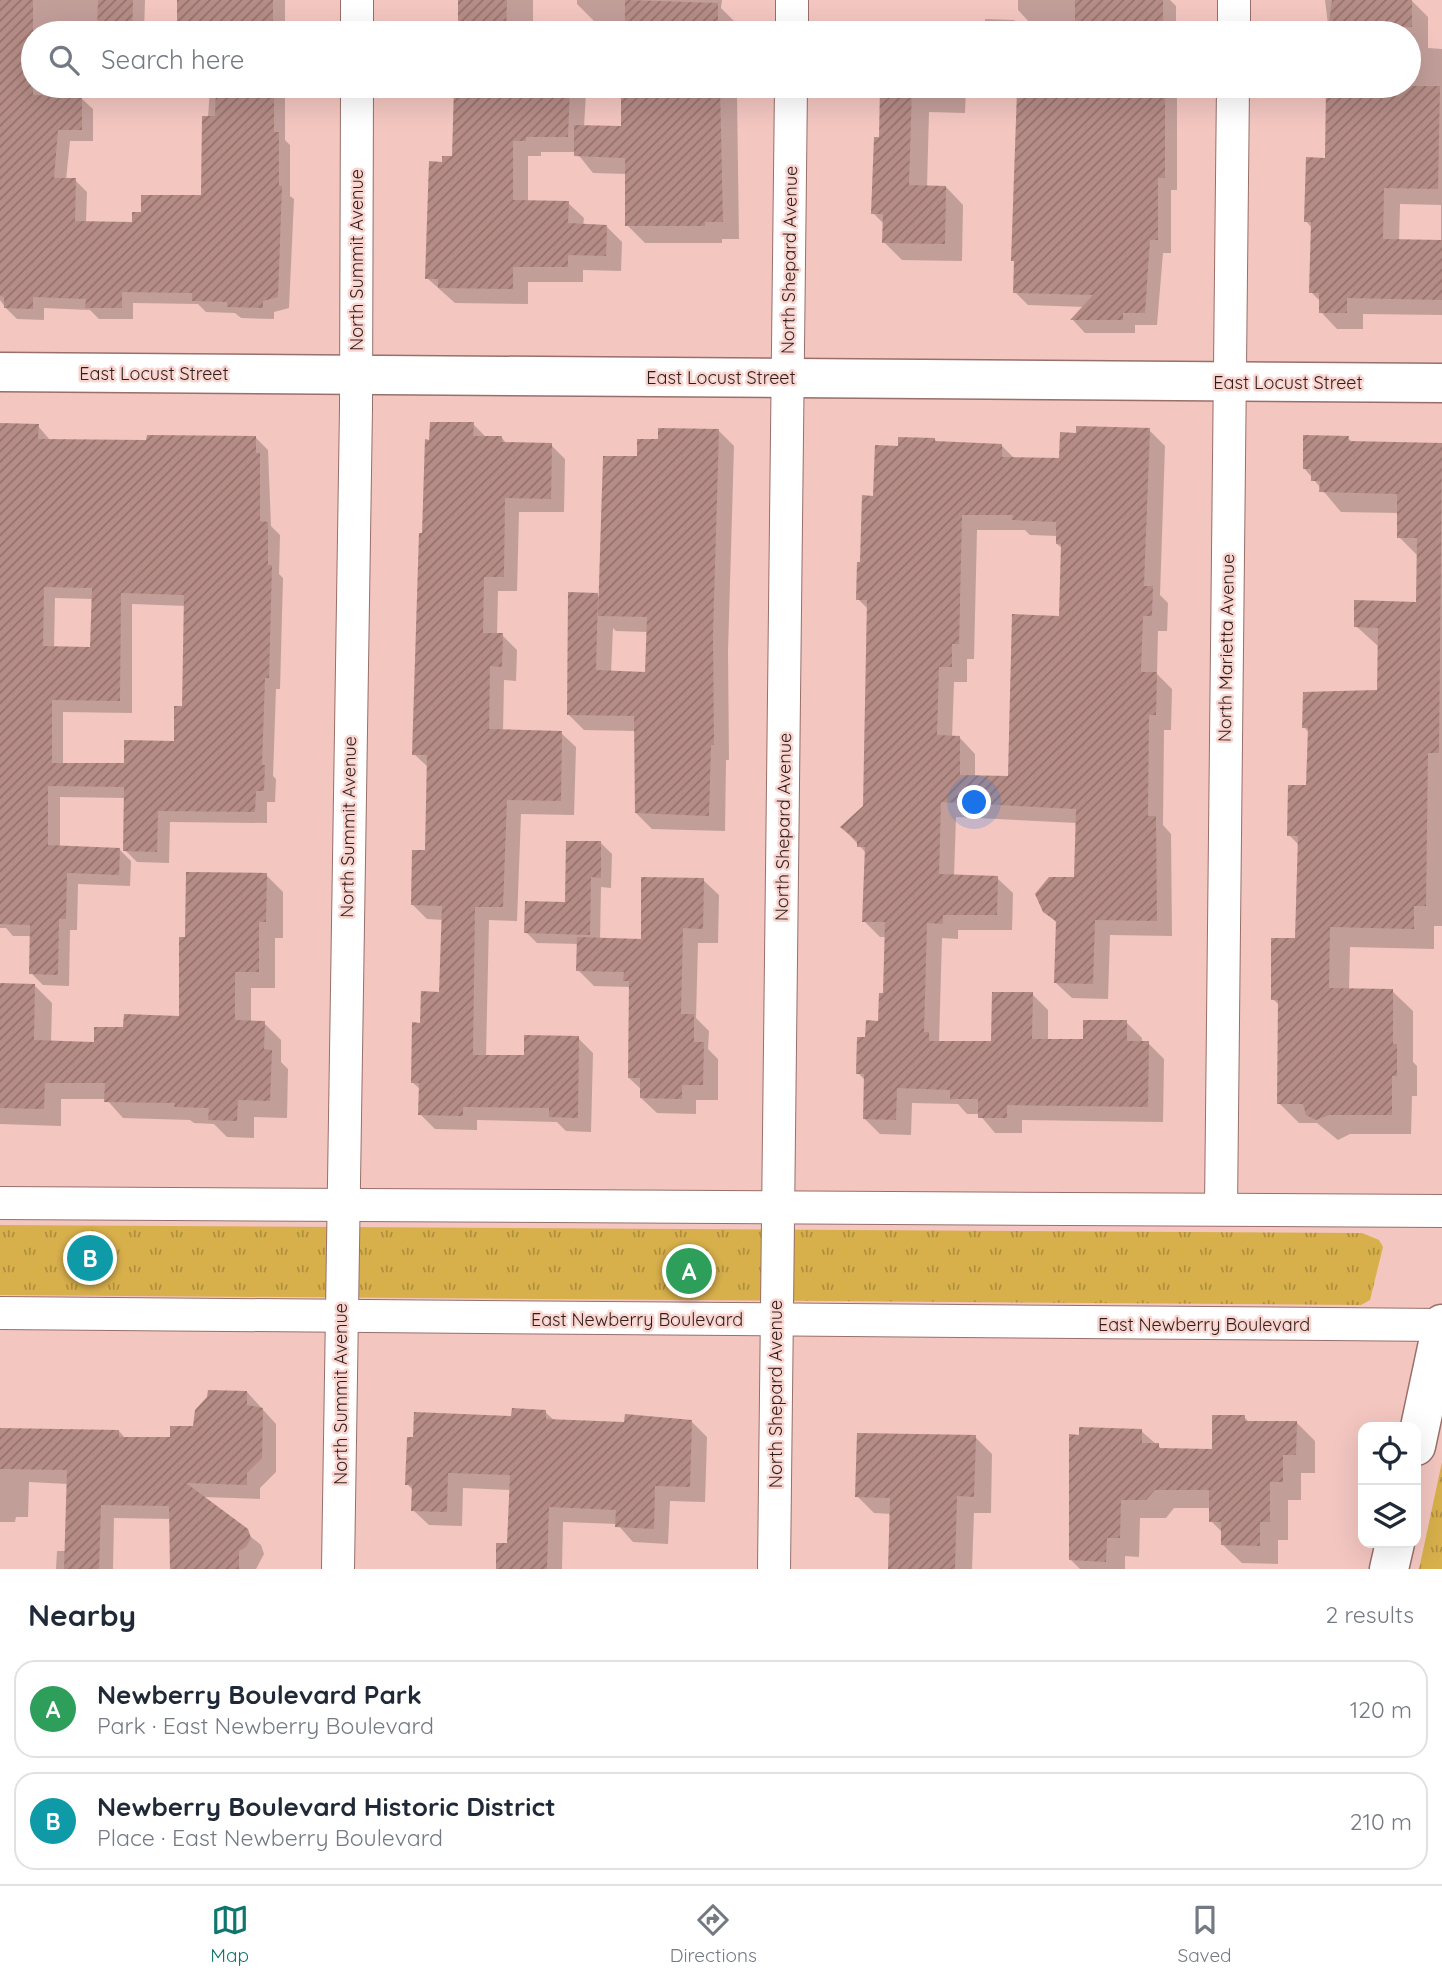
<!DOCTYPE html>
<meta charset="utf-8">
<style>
:root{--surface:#fff;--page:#f2f2f3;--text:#1f2937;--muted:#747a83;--line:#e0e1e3;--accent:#0f766e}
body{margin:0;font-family:Quicksand,sans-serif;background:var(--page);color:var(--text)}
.controls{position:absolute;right:21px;bottom:21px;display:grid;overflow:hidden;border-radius:14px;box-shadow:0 7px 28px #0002}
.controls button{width:63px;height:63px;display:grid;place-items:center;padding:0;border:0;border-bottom:2px solid var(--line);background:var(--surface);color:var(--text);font:35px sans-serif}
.you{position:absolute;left:975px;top:803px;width:24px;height:24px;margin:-18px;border:5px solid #fff;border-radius:50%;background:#1a73e8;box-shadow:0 0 0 10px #1a73e833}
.badge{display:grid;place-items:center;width:46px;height:46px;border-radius:50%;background:var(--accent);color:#fff;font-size:23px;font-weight:700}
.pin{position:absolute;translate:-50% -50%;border:4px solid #fff;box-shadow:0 2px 7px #0006}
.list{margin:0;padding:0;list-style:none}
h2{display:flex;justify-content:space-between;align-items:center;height:91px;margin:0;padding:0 28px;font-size:30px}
h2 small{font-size:23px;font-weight:400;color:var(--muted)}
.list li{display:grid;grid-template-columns:46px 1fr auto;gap:21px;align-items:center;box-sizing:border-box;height:98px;margin:0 14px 14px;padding:0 14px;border:2px solid var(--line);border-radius:21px}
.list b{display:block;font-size:26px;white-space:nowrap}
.list p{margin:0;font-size:23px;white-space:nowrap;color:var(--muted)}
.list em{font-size:23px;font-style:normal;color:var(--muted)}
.icon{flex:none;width:38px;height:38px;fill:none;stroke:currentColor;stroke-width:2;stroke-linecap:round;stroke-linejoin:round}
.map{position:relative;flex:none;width:1442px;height:1569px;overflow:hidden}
.search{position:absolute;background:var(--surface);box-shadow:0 7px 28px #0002;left:21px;right:21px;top:21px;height:77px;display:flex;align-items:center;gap:18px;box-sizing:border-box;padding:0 24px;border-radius:38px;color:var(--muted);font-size:26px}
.sheet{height:315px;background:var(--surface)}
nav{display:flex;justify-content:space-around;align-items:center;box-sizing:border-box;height:98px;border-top:2px solid var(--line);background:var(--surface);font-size:19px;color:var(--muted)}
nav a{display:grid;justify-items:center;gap:4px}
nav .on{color:var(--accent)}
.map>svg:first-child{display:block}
</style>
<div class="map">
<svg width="1442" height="1569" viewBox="0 0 1442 1569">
<defs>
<pattern id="grass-tufts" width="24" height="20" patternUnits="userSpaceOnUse" patternTransform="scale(1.75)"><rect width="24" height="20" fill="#d7af4b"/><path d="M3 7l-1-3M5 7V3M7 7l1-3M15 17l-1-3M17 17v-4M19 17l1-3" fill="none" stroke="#af8e3e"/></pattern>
<pattern id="building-hatch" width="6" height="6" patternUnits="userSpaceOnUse" patternTransform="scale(1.75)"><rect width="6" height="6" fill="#b68c86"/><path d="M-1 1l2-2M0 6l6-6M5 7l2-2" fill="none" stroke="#94726d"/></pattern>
</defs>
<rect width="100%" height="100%" fill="#f3c6c0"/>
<g fill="url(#grass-tufts)">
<polygon points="0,1225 1362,1233 1379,1240 1383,1247 1370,1300 1361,1305 0,1295"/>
<polygon points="1442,1462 1442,1569 1419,1569"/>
</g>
<g fill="#0003" fill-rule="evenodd">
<polygon points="0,0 145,0 144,33 33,33 33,86 76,86 75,97 81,98 93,109 93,141 70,141 66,180 75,180 87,192 86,223 134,224 203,196 210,86 285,86 285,140 290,145 290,196 294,199 289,308 274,312 274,319 241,318 235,313 206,312 198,304 133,303 133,319 99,319 90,310 44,308 44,320 17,319 5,307 0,300"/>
<polygon points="195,0 285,0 285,33 206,33 204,12"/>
<polygon points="459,0 533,0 533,33 458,33"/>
<polygon points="577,0 722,0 721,8 735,22 735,33 626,33 626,23 595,22 577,4"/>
<polygon points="1018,0 1170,0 1176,6 1176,33 1077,33 1077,25 1031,24 1018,10"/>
<path d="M 1325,0 L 1412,1 L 1428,17 L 1428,48 L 1442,49 L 1442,315 L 1363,314 L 1363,329 L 1337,329 L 1321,312 L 1321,302 L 1311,292 L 1312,228 L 1306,221 L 1326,160 L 1328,86 L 1409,86 L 1409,33 L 1329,33 ZM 1400,204 L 1441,205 L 1441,242 L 1399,241 Z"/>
<polygon points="985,19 1014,20 1025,32 1044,33 882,33 882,27 985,30"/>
<polygon points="456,86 578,86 586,93 584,127 622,127 624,86 727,86 737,96 739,239 722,239 722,243 645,243 627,225 627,174 593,173 576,152 541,152 541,156 528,156 528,202 568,203 584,218 583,226 606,226 622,242 621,271 583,270 583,282 528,282 528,304 455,303 427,278 444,164 454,158"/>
<polygon points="882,86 966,86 965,113 929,112 927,187 946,187 963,205 962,261 902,260 884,242 885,225 873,213 881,139"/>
<polygon points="1070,86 1169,86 1177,94 1177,190 1171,190 1171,253 1163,253 1157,325 1135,325 1135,333 1085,333 1073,320 1085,307 1028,305 1015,292 1015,263 1013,260 1070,94"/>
<polygon points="473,424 487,438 502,438 507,444 551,445 565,459 564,512 519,512 517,591 498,591 497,635 502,635 517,650 516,681 504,680 503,731 561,733 576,747 574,815 521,814 517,921 489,920 486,1057 525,1057 578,1038 593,1053 591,1132 566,1131 557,1122 477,1120 477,1130 435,1129 420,1114 421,1090 412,1082 422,1025 441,993 444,920 427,919 413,905 426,852 429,768 414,754 423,535"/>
<path d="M 0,425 L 38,426 L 50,440 L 148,442 L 256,438 L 268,450 L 271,526 L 280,535 L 279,574 L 283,578 L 280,689 L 276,689 L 273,776 L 276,779 L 275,802 L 267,802 L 267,823 L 170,822 L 169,863 L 137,862 L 125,850 L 125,798 L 60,797 L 60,847 L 119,849 L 131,861 L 130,886 L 78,884 L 77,930 L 70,930 L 69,986 L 43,985 L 31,973 L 32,936 L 13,936 L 6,928 L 0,928 ZM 55,598 L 93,599 L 92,649 L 54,648 ZM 132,604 L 186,606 L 183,708 L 176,742 L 126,765 L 63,765 L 63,712 L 132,713 Z"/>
<path d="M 718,430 L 734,446 L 728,652 L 729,760 L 726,760 L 725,831 L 652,829 L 636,813 L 636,731 L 584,730 L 568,714 L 597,595 L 601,598 L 639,458 L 660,440 ZM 613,628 L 616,631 L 648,632 L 647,674 L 611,673 Z"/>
<path d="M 1149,430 L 1165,446 L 1160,595 L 1168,603 L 1167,631 L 1158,631 L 1157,674 L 1172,689 L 1171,730 L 1164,730 L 1163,825 L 1171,834 L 1172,936 L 1110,935 L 1108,999 L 1072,998 L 1056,983 L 1058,924 L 1044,911 L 1076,879 L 1077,823 L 956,817 L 954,876 L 997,878 L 1013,893 L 1012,930 L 958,930 L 958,939 L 942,938 L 939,1043 L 992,1043 L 1032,994 L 1048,1010 L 1048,1041 L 1084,1041 L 1126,1022 L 1142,1038 L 1142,1043 L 1148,1043 L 1164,1059 L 1163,1122 L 1022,1120 L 1022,1133 L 995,1133 L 979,1114 L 967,1114 L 958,1104 L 912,1103 L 911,1135 L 880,1134 L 865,1119 L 866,1081 L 858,1073 L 867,1039 L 880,1022 L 885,995 L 886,937 L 880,937 L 864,921 L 866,853 L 842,827 L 865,807 L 869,610 L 858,599 L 875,497 L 900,448 L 935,440 L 938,443 L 1002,446 L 1015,459 L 1061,460 ZM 977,530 L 1025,530 L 1030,535 L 1057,536 L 1057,544 L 1063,549 L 1061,618 L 1009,778 L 975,777 L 975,754 L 960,738 L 952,738 L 954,682 L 967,682 L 967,659 L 974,659 Z"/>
<polygon points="1348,438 1353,443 1442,445 1442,926 1434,926 1434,949 1350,947 1349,990 1392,991 1413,1011 1413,1062 1417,1066 1417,1096 1412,1096 1411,1134 1350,1134 1338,1140 1317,1123 1299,1123 1279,1103 1279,1005 1273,999 1297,940 1300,846 1289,835 1307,787 1309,733 1304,727 1378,692 1379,647 1356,626 1417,603 1418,556 1399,537 1399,513 1341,512 1304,468"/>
<polygon points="601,843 612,854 611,888 601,887 600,940 642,941 703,880 719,895 718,943 698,943 696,1018 709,1031 708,1049 718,1059 718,1100 696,1100 696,1114 657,1113 641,1098 642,1090 629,1078 631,987 594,986 578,970 579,944 537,943 526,932 566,904"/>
<polygon points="266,875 283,892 283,938 275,938 275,988 251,988 251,1023 264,1023 281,1040 281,1062 288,1069 287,1118 254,1117 254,1138 227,1137 214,1124 194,1123 190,1120 123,1118 106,1099 61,1099 61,1126 0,1124 0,984 34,985 52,1003 51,1042 96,1043 125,1029 181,1017 187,939"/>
<polygon points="247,1392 276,1424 276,1472 260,1488 260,1499 202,1497 261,1545 264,1554 256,1569 171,1569 171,1519 114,1518 113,1569 56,1569 57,1551 66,1551 68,1484 29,1482 28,1517 16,1517 15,1522 0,1522 0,1429 119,1431 126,1439 172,1439 195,1428"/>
<polygon points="545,1412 555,1421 626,1424 692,1422 707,1437 705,1502 670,1501 668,1544 633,1542 617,1524 563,1522 562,1569 497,1569 498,1544 509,1545 512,1490 463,1488 462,1526 429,1525 413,1510 414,1491 407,1484 513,1417"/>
<polygon points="1244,1417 1249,1422 1296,1422 1315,1441 1315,1473 1301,1473 1301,1500 1288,1500 1288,1540 1278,1540 1278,1564 1242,1563 1223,1545 1223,1533 1211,1521 1211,1508 1174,1508 1166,1518 1140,1518 1139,1557 1125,1556 1125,1569 1080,1569 1071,1560 1141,1431 1163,1450 1214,1450"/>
<polygon points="975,1437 992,1454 991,1513 974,1513 972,1569 890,1569 892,1514 874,1513 857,1496"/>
</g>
<g fill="url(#building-hatch)" fill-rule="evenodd">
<polygon points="0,0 33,0 33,95 82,96 82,130 58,130 54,178 76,178 75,221 132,222 132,212 141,212 141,195 201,195 202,116 215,116 216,86 274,86 274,132 279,132 279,186 282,186 278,297 263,301 263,308 227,307 227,302 192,301 192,293 122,292 122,308 85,308 86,299 33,297 33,309 4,308 4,297 0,296"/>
<polygon points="98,0 133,0 132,33 97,33"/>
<polygon points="177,0 273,0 273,24 241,24 241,33 202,32 202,23 177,23"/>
<polygon points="458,0 507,0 506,33 458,33"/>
<polygon points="625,0 718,3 718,28 705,28 705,33 625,33"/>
<polygon points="1075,0 1163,0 1163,24 1153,24 1153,33 1075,33"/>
<polygon points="1332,0 1412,0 1412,27 1389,27 1389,33 1328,33"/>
<polygon points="454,86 570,86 568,137 526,137 526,141 513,141 513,200 569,201 568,223 607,225 606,256 568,255 568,267 513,267 513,289 438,288 438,279 425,279 429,161 442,162 442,156 452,156"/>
<polygon points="621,86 720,86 723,222 705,222 705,226 625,226 625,158 574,156 574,125 621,126"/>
<polygon points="880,86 912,86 909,185 946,186 945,244 882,243 883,214 871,214 874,137 879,137"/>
<polygon points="1068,86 1165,86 1165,178 1158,178 1158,240 1150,240 1145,313 1123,313 1123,320 1070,320 1093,295 1013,293 1014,261 1011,261 1017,91 1068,92"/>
<polygon points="1326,86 1440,86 1438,189 1384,188 1383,239 1442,240 1442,300 1347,298 1347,313 1319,313 1319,293 1309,293 1311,222 1304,222 1306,157 1325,158"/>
<polygon points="430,422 474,422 473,436 502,436 502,442 552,443 551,499 505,498 504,577 484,577 483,633 503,633 502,667 490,666 489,729 562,731 561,801 507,800 503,907 475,907 473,1055 524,1055 524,1035 579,1036 578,1118 549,1117 549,1108 463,1107 463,1116 418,1115 419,1083 411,1083 412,1022 420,1023 421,991 439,992 442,906 411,905 412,850 425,850 427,755 412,755 419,533 422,533 425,439 429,440"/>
<path d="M 0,423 L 39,424 L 38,439 L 146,440 L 147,435 L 256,436 L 256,453 L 260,453 L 260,521 L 268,522 L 268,565 L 272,565 L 269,678 L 265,678 L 262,765 L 265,765 L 264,791 L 256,791 L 255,812 L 158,811 L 157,852 L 123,851 L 124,787 L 48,786 L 48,845 L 120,848 L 119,875 L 67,873 L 66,919 L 59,919 L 58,975 L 29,974 L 30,925 L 0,924 ZM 44,587 L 92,588 L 90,647 L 43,646 ZM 121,593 L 184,595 L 182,706 L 174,706 L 174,741 L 124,740 L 124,763 L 52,763 L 52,700 L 120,701 Z"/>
<path d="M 1076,426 L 1150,428 L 1144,586 L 1153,586 L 1152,616 L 1143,616 L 1141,672 L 1157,672 L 1156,715 L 1149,715 L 1148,816 L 1156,816 L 1157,921 L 1095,920 L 1093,984 L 1054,983 L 1056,921 L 1043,912 L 1035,894 L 1049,877 L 1074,877 L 1076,809 L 941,802 L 939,874 L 998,876 L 997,915 L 943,915 L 943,924 L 927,923 L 924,1032 L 929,1032 L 929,1041 L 991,1041 L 992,992 L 1033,992 L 1032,1039 L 1083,1039 L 1083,1020 L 1127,1020 L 1127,1041 L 1149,1041 L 1148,1107 L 1007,1105 L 1007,1118 L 978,1118 L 978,1099 L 950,1099 L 950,1090 L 897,1088 L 896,1120 L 863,1119 L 864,1074 L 856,1074 L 857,1037 L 865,1037 L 866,1020 L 878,1021 L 879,993 L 883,993 L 885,922 L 862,922 L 865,847 L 857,847 L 857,841 L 840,827 L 863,806 L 867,600 L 856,600 L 857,562 L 860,562 L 862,495 L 873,496 L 875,445 L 898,446 L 898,437 L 935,438 L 935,441 L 1002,444 L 1002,457 L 1059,458 L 1060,432 L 1076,433 ZM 962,515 L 1013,515 L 1012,520 L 1056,522 L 1056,544 L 1061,544 L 1059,616 L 1012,614 L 1008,776 L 960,775 L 960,736 L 937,735 L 939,667 L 952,667 L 952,644 L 959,644 Z"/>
<polygon points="658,428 719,429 713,635 714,745 711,745 709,816 635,813 634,716 567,715 568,592 598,593 596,670 645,672 647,617 598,616 603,456 637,456 637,439 658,439"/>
<polygon points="1303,435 1349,436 1348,441 1442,443 1439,753 1428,753 1426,906 1414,906 1414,929 1330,927 1329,988 1393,989 1393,1044 1397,1044 1397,1076 1392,1076 1392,1115 1329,1115 1316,1120 1306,1115 1303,1104 1277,1104 1278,1000 1271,1000 1271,938 1295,938 1298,836 1287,836 1288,785 1306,785 1308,728 1302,728 1303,692 1377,690 1378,628 1354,627 1354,600 1416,602 1417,538 1397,538 1397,494 1319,492 1320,481 1311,481 1311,469 1303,469"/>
<polygon points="566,841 601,841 601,878 591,877 590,935 524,933 525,901 565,902"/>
<polygon points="186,872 267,873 266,922 259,922 259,972 235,972 235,1020 265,1021 264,1049 272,1050 270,1101 238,1100 237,1121 208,1120 209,1108 174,1107 175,1103 104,1102 105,1083 45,1083 44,1109 0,1108 0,983 35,984 34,1040 94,1042 94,1027 123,1027 124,1014 179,1016 179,937 185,937"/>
<polygon points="641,877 704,878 703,929 683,928 681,1014 694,1014 694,1042 704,1042 703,1085 682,1085 682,1099 640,1098 640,1078 628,1078 629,981 623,981 624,972 576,971 577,937 641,939"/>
<polygon points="208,1390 247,1391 247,1405 263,1408 262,1458 247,1473 247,1485 186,1483 248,1529 251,1538 246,1547 239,1551 239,1569 170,1569 169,1506 101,1505 99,1569 64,1569 67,1470 0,1469 0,1428 119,1430 119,1437 170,1437 170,1426 193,1426 195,1410 207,1397"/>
<polygon points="512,1408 546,1410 546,1419 624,1422 625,1414 692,1420 690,1487 655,1486 654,1529 615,1527 616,1510 549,1507 547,1569 496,1569 496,1543 507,1543 510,1475 448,1473 447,1512 411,1511 412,1485 405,1485 407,1437 413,1437 414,1412 511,1416"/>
<polygon points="1212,1415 1245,1415 1245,1421 1297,1421 1296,1455 1283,1455 1283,1482 1270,1482 1270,1522 1260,1522 1260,1546 1221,1545 1221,1522 1209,1522 1209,1490 1155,1490 1146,1500 1121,1500 1120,1538 1107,1538 1106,1562 1069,1560 1069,1434 1079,1435 1079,1427 1142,1429 1142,1443 1159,1443 1159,1448 1212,1449"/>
<polygon points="857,1433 976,1435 974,1497 957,1496 955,1569 888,1569 890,1498 855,1497"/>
</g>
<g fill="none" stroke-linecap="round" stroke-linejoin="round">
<defs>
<g id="minor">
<polyline points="357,33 357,0"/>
<polyline points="792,33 792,0"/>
<polyline points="1234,33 1234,0"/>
<polyline points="0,1203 1442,1211"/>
<polyline points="1221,1209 1233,86"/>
<polyline points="0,1313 1442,1325"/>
<polyline points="338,1569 356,408 357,86"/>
<polyline points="774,1569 791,86"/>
</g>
<g id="secondary">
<polyline points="0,372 1442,383"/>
<polyline points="1416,1446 1442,1324"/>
<polyline points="1389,1569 1395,1543"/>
</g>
</defs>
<use href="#minor" stroke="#986f6a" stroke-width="34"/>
<use href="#secondary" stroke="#986f6a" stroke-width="41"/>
<use href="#minor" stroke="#fff" stroke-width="32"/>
<use href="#secondary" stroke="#fff" stroke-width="38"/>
</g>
<g text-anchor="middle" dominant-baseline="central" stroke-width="5" stroke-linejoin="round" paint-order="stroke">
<g font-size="18" fill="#2d1d1b" stroke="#fad5d0">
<text transform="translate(356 260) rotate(-90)">North Summit Avenue</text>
<text transform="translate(789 260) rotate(-89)">North Shepard Avenue</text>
<text x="154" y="373">East Locust Street</text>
<text x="721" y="377">East Locust Street</text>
<text x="1288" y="382">East Locust Street</text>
<text transform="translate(1226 648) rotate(-89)">North Marietta Avenue</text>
<text transform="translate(348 827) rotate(-89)">North Summit Avenue</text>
<text transform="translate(783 827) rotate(-89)">North Shepard Avenue</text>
<text x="637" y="1319">East Newberry Boulevard</text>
<text x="1204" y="1324">East Newberry Boulevard</text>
<text transform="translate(340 1394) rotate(-90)">North Summit Avenue</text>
<text transform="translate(775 1394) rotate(-90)">North Shepard Avenue</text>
</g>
</g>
</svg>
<div class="controls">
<button><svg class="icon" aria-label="locate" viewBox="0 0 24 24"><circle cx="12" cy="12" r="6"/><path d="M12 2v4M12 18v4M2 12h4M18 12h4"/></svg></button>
<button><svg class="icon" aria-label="layers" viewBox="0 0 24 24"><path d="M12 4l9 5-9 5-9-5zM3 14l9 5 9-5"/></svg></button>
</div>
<div class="you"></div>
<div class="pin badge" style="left:689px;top:1271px;background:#2e9e5b">A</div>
<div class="pin badge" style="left:90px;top:1258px;background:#0f9aa8">B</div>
<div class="search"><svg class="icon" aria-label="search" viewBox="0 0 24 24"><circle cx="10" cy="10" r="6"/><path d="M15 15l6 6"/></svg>Search here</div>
</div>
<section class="sheet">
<h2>Nearby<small>2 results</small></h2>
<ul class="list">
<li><span class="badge" style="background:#2e9e5b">A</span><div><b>Newberry Boulevard Park</b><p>Park · East Newberry Boulevard</p></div><em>120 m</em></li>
<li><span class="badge" style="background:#0f9aa8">B</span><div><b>Newberry Boulevard Historic District</b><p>Place · East Newberry Boulevard</p></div><em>210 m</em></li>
</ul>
</section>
<nav>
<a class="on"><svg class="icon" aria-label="map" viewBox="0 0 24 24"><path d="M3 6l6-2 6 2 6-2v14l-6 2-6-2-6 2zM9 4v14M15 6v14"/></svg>Map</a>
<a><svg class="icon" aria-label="directions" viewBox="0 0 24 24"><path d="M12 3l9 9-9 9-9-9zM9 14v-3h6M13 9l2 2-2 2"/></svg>Directions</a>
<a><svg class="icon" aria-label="saved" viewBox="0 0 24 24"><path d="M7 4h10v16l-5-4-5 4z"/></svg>Saved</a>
</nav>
